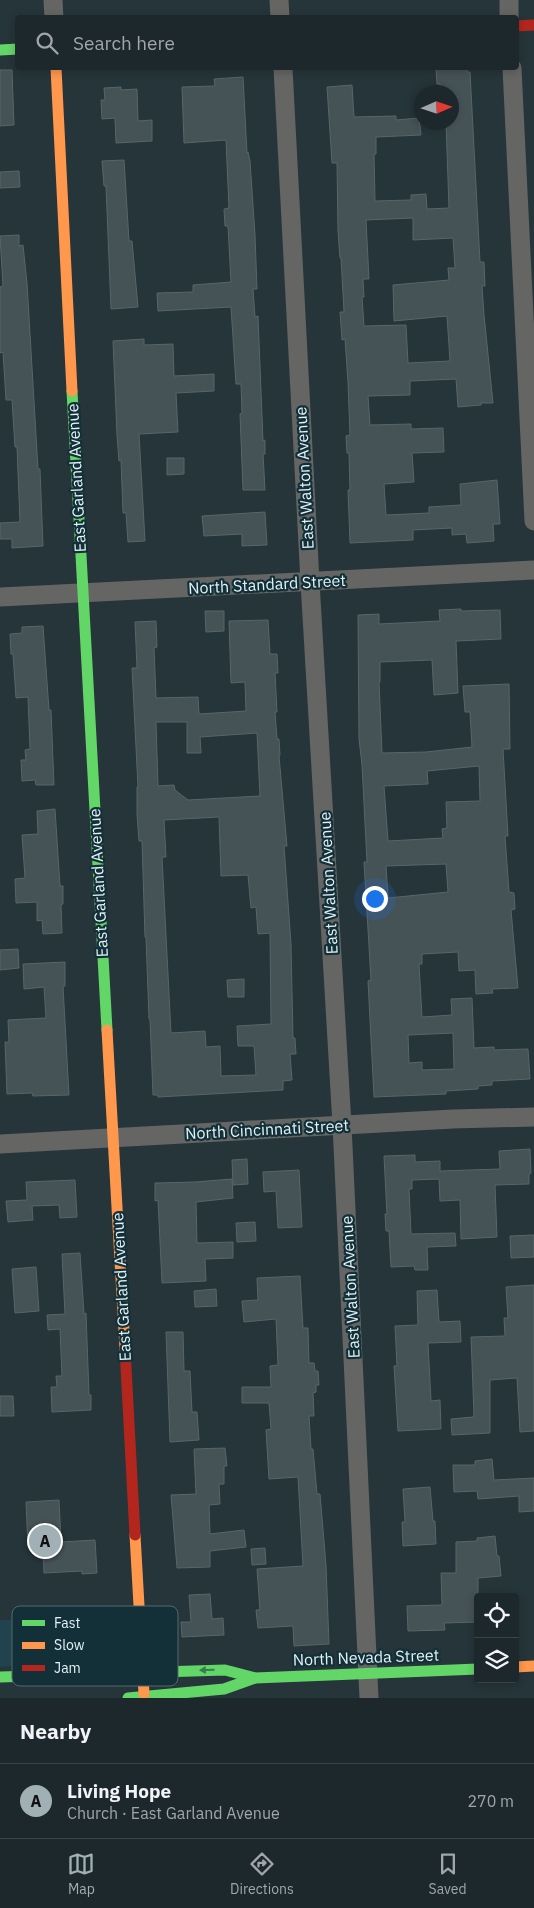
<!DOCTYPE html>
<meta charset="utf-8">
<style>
:root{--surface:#1c282c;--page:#253034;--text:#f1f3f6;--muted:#a0a6a9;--line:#3a4448;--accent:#a0b0b5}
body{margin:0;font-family:"IBM Plex Sans",sans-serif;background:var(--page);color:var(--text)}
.controls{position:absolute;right:15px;bottom:15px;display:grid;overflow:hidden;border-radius:5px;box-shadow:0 2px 8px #0003}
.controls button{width:45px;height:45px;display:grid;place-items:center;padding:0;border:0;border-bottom:1px solid var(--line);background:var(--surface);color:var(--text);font:25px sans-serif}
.compass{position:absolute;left:414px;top:85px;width:45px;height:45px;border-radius:50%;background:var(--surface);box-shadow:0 2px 8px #0003;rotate:87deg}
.you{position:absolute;left:374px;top:898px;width:18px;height:18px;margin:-12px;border:4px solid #fff;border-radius:50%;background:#1a73e8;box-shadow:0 0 0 8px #1a73e833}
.badge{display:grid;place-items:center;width:32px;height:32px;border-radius:50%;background:var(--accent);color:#111;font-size:16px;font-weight:700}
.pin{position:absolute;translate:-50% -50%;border:2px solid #fff;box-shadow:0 1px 5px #0006}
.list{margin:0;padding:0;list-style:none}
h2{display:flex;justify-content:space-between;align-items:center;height:65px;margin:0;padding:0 20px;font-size:21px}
h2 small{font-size:16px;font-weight:400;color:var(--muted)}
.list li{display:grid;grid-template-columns:32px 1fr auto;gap:15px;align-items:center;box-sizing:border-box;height:75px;padding:0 20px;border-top:1px solid var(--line)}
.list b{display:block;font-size:19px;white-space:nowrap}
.list p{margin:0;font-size:16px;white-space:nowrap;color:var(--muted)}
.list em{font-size:16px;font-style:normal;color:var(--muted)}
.icon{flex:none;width:28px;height:28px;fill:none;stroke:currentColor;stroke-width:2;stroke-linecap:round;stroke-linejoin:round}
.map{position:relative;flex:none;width:534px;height:1698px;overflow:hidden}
.search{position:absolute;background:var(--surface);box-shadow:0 2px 8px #0003;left:15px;right:15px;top:15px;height:55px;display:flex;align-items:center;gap:12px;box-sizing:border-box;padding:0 18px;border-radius:5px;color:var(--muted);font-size:19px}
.sheet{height:140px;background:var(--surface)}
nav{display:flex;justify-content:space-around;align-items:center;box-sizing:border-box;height:70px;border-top:1px solid var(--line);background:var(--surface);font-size:14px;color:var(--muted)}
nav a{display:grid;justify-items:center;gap:2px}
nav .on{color:var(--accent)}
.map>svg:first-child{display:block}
</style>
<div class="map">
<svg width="534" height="1698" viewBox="0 0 534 1698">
<rect width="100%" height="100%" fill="#26353a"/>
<polygon fill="#20434d" points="25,1619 28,1665 0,1667 0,1620"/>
<g fill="#455256" stroke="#586569" fill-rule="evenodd">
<path d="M 467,68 L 467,72 L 470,72 L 480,262 L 484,262 L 485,286 L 482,286 L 484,315 L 493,403 L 481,403 L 481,405 L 458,407 L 456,379 L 410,381 L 410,395 L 368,396 L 370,425 L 411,424 L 411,429 L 443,428 L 444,452 L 412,453 L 414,482 L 384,484 L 386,515 L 429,513 L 429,507 L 461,505 L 460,484 L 497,480 L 500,524 L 493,524 L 494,541 L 467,543 L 466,534 L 452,535 L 452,528 L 413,530 L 413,540 L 350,543 L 348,490 L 350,490 L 349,453 L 347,453 L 346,436 L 350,435 L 348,382 L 345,339 L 342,340 L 340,312 L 344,312 L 341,258 L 340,258 L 338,231 L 337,163 L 332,163 L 327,87 L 352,85 L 354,117 L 396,116 L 396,120 L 419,118 L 421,135 L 376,137 L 376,154 L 374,154 L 375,201 L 411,200 L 411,195 L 426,194 L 427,209 L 449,208 L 446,122 L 452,122 L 452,92 L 440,92 L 440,84 L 437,84 L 436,69 ZM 413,218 L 413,240 L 453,238 L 455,268 L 448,268 L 449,280 L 393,285 L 394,321 L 447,316 L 450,361 L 408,363 L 406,325 L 364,326 L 362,297 L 364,297 L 363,279 L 369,279 L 366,220 Z"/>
<polygon points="0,70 12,70 14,125 0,126"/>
<polygon points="243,77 247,153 248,152 250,161 255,235 257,289 253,289 255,317 258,316 263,441 265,440 265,454 263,454 265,490 243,490 240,414 242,413 241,384 236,384 231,307 158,311 157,293 193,292 193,285 231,282 228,226 225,226 224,209 229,208 226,140 184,143 182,87 215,86 214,79"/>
<polygon points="121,87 121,90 137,89 138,121 152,120 152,141 116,143 115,118 102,119 101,100 105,100 104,88"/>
<polygon points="124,160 129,241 132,241 138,307 111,309 106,186 104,186 102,161"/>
<polygon points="19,171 20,187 0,188 0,172"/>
<polygon points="19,235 19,246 23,245 27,283 38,469 40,469 43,546 12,548 12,539 0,539 0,523 20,522 17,447 15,447 12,400 6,400 3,352 0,353 0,287 3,286 0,236"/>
<polygon points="144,339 144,345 173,344 174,376 214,374 214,391 176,393 178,432 139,434 145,541 128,542 126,513 123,513 121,460 119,461 117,435 113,341"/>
<polygon points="167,458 184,458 184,474 167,475"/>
<polygon points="265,512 267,545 242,546 242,534 204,536 202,516"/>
<path d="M 461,609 L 461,611 L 500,610 L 501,639 L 456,641 L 458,693 L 434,695 L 432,660 L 380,662 L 380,682 L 379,682 L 382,753 L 426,752 L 472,747 L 470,712 L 465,712 L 463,686 L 509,684 L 510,749 L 503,749 L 508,836 L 505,836 L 509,892 L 514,893 L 515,909 L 511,910 L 518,988 L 492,989 L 493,993 L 476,994 L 475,970 L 459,971 L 458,952 L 422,954 L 422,964 L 419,964 L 422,1017 L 452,1015 L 451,999 L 472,998 L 474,1048 L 494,1047 L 494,1050 L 528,1049 L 530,1079 L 492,1081 L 492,1085 L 478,1086 L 478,1089 L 446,1091 L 446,1094 L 374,1097 L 368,981 L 371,980 L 364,862 L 367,862 L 362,765 L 359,739 L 358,615 L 379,614 L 379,624 L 440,621 L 439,610 ZM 479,766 L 480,801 L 446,802 L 447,828 L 442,829 L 443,838 L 388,841 L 384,786 L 428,784 L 427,771 ZM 446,864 L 448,892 L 388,898 L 386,866 ZM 453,1033 L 454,1069 L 422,1070 L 422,1062 L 409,1063 L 408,1035 Z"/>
<polygon points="205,611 224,611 224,631 206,632"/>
<path d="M 268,620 L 270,654 L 277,654 L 278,673 L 275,673 L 277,712 L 275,712 L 277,739 L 279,739 L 280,755 L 279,756 L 287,846 L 284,846 L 291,944 L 293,1038 L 295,1038 L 296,1054 L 290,1054 L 292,1080 L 283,1081 L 283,1090 L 158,1097 L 158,1095 L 153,1095 L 150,1019 L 149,1019 L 146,937 L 145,937 L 142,841 L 139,841 L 137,814 L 137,787 L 138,787 L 132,668 L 137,668 L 135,622 L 156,621 L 157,647 L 154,648 L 156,698 L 198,697 L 199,714 L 246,711 L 245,682 L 231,683 L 229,621 ZM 156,722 L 187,722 L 187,753 L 201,753 L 200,737 L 257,733 L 260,796 L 188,800 L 175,790 L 174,785 L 158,786 ZM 219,817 L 221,876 L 248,875 L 251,908 L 256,907 L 258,934 L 270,933 L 271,1024 L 237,1026 L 238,1046 L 254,1046 L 256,1075 L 221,1076 L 220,1046 L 206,1047 L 205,1031 L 171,1033 L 162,857 L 166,857 L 164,820 Z"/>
<polygon points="43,626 49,710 51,710 54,785 36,785 35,780 22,781 21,760 26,760 25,750 30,749 28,697 16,698 13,654 11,654 10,634 22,633 22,627"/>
<polygon points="55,809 60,886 63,886 63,904 61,905 62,933 43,934 42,920 37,921 37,902 16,903 15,879 25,878 22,835 38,834 37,811"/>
<polygon points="18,949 19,968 0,970 0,950"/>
<polygon points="65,962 65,986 63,986 69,1095 33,1096 32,1093 7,1094 5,1042 9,1042 8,1020 46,1018 44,987 24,989 23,964"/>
<polygon points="244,979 244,997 228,997 227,980"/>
<polygon points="530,1149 531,1173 529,1174 529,1184 495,1185 497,1237 461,1239 460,1200 440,1201 439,1179 412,1180 412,1189 409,1189 411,1234 455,1233 456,1246 427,1247 428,1270 415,1270 414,1266 391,1267 389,1231 386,1231 385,1214 387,1214 384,1156 415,1155 415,1162 440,1161 440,1171 500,1169 499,1151"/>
<polygon points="247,1159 248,1184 233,1185 232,1160"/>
<polygon points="299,1170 302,1227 278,1228 276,1191 264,1192 263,1172"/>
<polygon points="232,1179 233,1198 196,1202 197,1243 233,1242 233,1258 205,1259 206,1281 162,1283 158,1200 155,1201 155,1183 195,1182"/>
<polygon points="75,1180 77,1217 60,1218 59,1205 32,1206 33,1220 8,1222 6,1201 27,1200 26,1182"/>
<polygon points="255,1222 256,1241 237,1242 236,1223"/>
<polygon points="534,1235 534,1257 511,1258 510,1236"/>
<polygon points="80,1253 84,1314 86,1313 89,1395 91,1395 91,1410 52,1412 51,1387 57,1387 56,1376 62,1376 60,1329 48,1330 47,1315 65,1314 62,1254"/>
<polygon points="36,1267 39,1311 15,1313 12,1269"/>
<polygon points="300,1276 303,1328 308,1328 309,1363 314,1363 315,1371 318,1371 319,1385 316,1385 316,1392 313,1393 314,1416 309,1416 311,1449 313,1449 317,1494 320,1494 326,1565 329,1644 294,1646 293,1626 258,1628 256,1610 260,1610 257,1569 303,1566 298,1477 269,1479 266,1430 271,1429 269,1403 242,1403 242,1387 271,1387 270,1366 278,1365 276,1319 244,1322 242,1301 258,1300 257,1278"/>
<polygon points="534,1285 534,1431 520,1432 517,1378 490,1380 490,1433 452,1435 451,1419 473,1417 474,1415 471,1337 505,1336 504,1318 508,1318 506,1287"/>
<polygon points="216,1289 217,1306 195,1307 194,1291"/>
<polygon points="437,1290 439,1322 460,1321 461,1342 428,1343 431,1401 440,1400 441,1429 398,1431 394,1366 397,1366 395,1326 418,1325 417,1291"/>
<polygon points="166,1332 183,1332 184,1371 190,1371 192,1412 197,1412 199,1440 170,1442"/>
<polygon points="0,1396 13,1396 14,1416 0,1416"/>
<polygon points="225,1448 227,1466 224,1466 224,1484 219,1484 220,1504 209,1505 210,1534 244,1530 246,1547 210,1551 210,1567 177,1568 171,1495 196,1494 194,1449"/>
<polygon points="492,1459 494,1480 534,1478 534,1511 519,1512 519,1496 478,1499 477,1491 454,1492 453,1465 475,1465 475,1461"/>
<polygon points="430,1487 433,1521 435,1521 436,1544 403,1546 402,1522 405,1522 403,1489"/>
<polygon points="59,1500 61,1542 95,1540 97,1573 82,1574 82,1571 44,1573 43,1546 28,1547 26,1502"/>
<polygon points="495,1536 497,1556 499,1556 501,1576 478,1578 478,1622 444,1623 445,1630 408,1631 407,1606 442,1605 441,1573 456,1573 456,1542 477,1541 477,1538"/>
<polygon points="265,1548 266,1564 252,1565 251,1549"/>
<polygon points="210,1594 212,1619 223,1618 224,1635 182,1637 181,1622 191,1622 189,1595"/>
</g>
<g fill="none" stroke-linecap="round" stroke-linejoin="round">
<g stroke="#656564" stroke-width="19">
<polyline points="53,0 54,18"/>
<polyline points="279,0 280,18"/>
<polyline points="509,0 509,18"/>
<polyline points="283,68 310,582 342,1125 369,1698"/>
<polyline points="512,68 534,521"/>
<polyline points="0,597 534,570"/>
<polyline points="0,1144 453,1119 534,1117"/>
</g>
<g stroke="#63d668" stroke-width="11">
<polyline points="0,50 18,49"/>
<polyline points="72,391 107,1030"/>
<polyline points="0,1677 225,1670 255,1678"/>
<polyline points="128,1698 224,1689 255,1678 478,1669"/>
</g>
<g stroke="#ff974d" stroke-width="11">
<polyline points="56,68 72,391"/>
<polyline points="107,1030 125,1349"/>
<polyline points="135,1535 144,1694"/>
<polyline points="515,1667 534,1666"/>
</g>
<g stroke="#b3261e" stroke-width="11">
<polyline points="516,26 534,25"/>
<polyline points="125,1349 135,1535"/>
</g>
</g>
<defs><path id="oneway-solid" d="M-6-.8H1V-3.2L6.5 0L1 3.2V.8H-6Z" transform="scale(1.25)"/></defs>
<use fill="#377b4e" href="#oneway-solid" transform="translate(207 1670) rotate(179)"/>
<g text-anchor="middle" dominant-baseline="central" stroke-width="4.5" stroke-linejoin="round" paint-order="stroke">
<g font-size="16" fill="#e2f2f7" stroke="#133038">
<text transform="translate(76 478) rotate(-93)">East Garland Avenue</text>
<text transform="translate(304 478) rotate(-93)">East Walton Avenue</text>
<text transform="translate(267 584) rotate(-3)">North Standard Street</text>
<text transform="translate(98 883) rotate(-93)">East Garland Avenue</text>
<text transform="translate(328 883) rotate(-93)">East Walton Avenue</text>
<text transform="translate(267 1129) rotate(-3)">North Cincinnati Street</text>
<text transform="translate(121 1287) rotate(-93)">East Garland Avenue</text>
<text transform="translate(350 1287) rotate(-93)">East Walton Avenue</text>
<text transform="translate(366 1657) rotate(-2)">North Nevada Street</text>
</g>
</g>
<rect x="12" y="1606" width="166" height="80" rx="8" fill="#133038" stroke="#516a71" stroke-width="1"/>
<rect x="22" y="1620" width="23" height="6" fill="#63d668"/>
<rect x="22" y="1642" width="23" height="7" fill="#ff974d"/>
<rect x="22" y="1665" width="23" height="6" fill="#b3261e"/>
<g font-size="14" fill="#e2f2f7">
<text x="54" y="1628">Fast</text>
<text x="54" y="1650">Slow</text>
<text x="54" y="1673">Jam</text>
</g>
</svg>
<div class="controls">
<button><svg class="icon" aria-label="locate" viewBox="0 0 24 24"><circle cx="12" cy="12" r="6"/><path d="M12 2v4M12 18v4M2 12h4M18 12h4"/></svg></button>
<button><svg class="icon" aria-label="layers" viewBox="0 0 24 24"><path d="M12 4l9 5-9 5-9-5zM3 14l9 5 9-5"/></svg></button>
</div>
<svg class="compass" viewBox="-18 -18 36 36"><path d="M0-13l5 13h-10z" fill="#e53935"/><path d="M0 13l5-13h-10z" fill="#a0a6a9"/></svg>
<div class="you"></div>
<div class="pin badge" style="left:45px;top:1541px">A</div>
<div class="search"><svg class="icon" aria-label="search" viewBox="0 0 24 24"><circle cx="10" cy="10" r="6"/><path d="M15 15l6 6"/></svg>Search here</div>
</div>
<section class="sheet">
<h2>Nearby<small></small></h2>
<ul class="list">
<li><span class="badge">A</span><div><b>Living Hope</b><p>Church · East Garland Avenue</p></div><em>270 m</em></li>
</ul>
</section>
<nav>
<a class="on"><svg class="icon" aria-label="map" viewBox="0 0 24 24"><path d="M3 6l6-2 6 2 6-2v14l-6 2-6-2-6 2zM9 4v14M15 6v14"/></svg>Map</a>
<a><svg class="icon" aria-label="directions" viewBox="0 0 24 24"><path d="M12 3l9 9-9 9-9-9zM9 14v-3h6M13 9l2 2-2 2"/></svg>Directions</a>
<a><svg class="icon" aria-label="saved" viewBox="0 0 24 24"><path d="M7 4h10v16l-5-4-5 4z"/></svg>Saved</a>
</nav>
